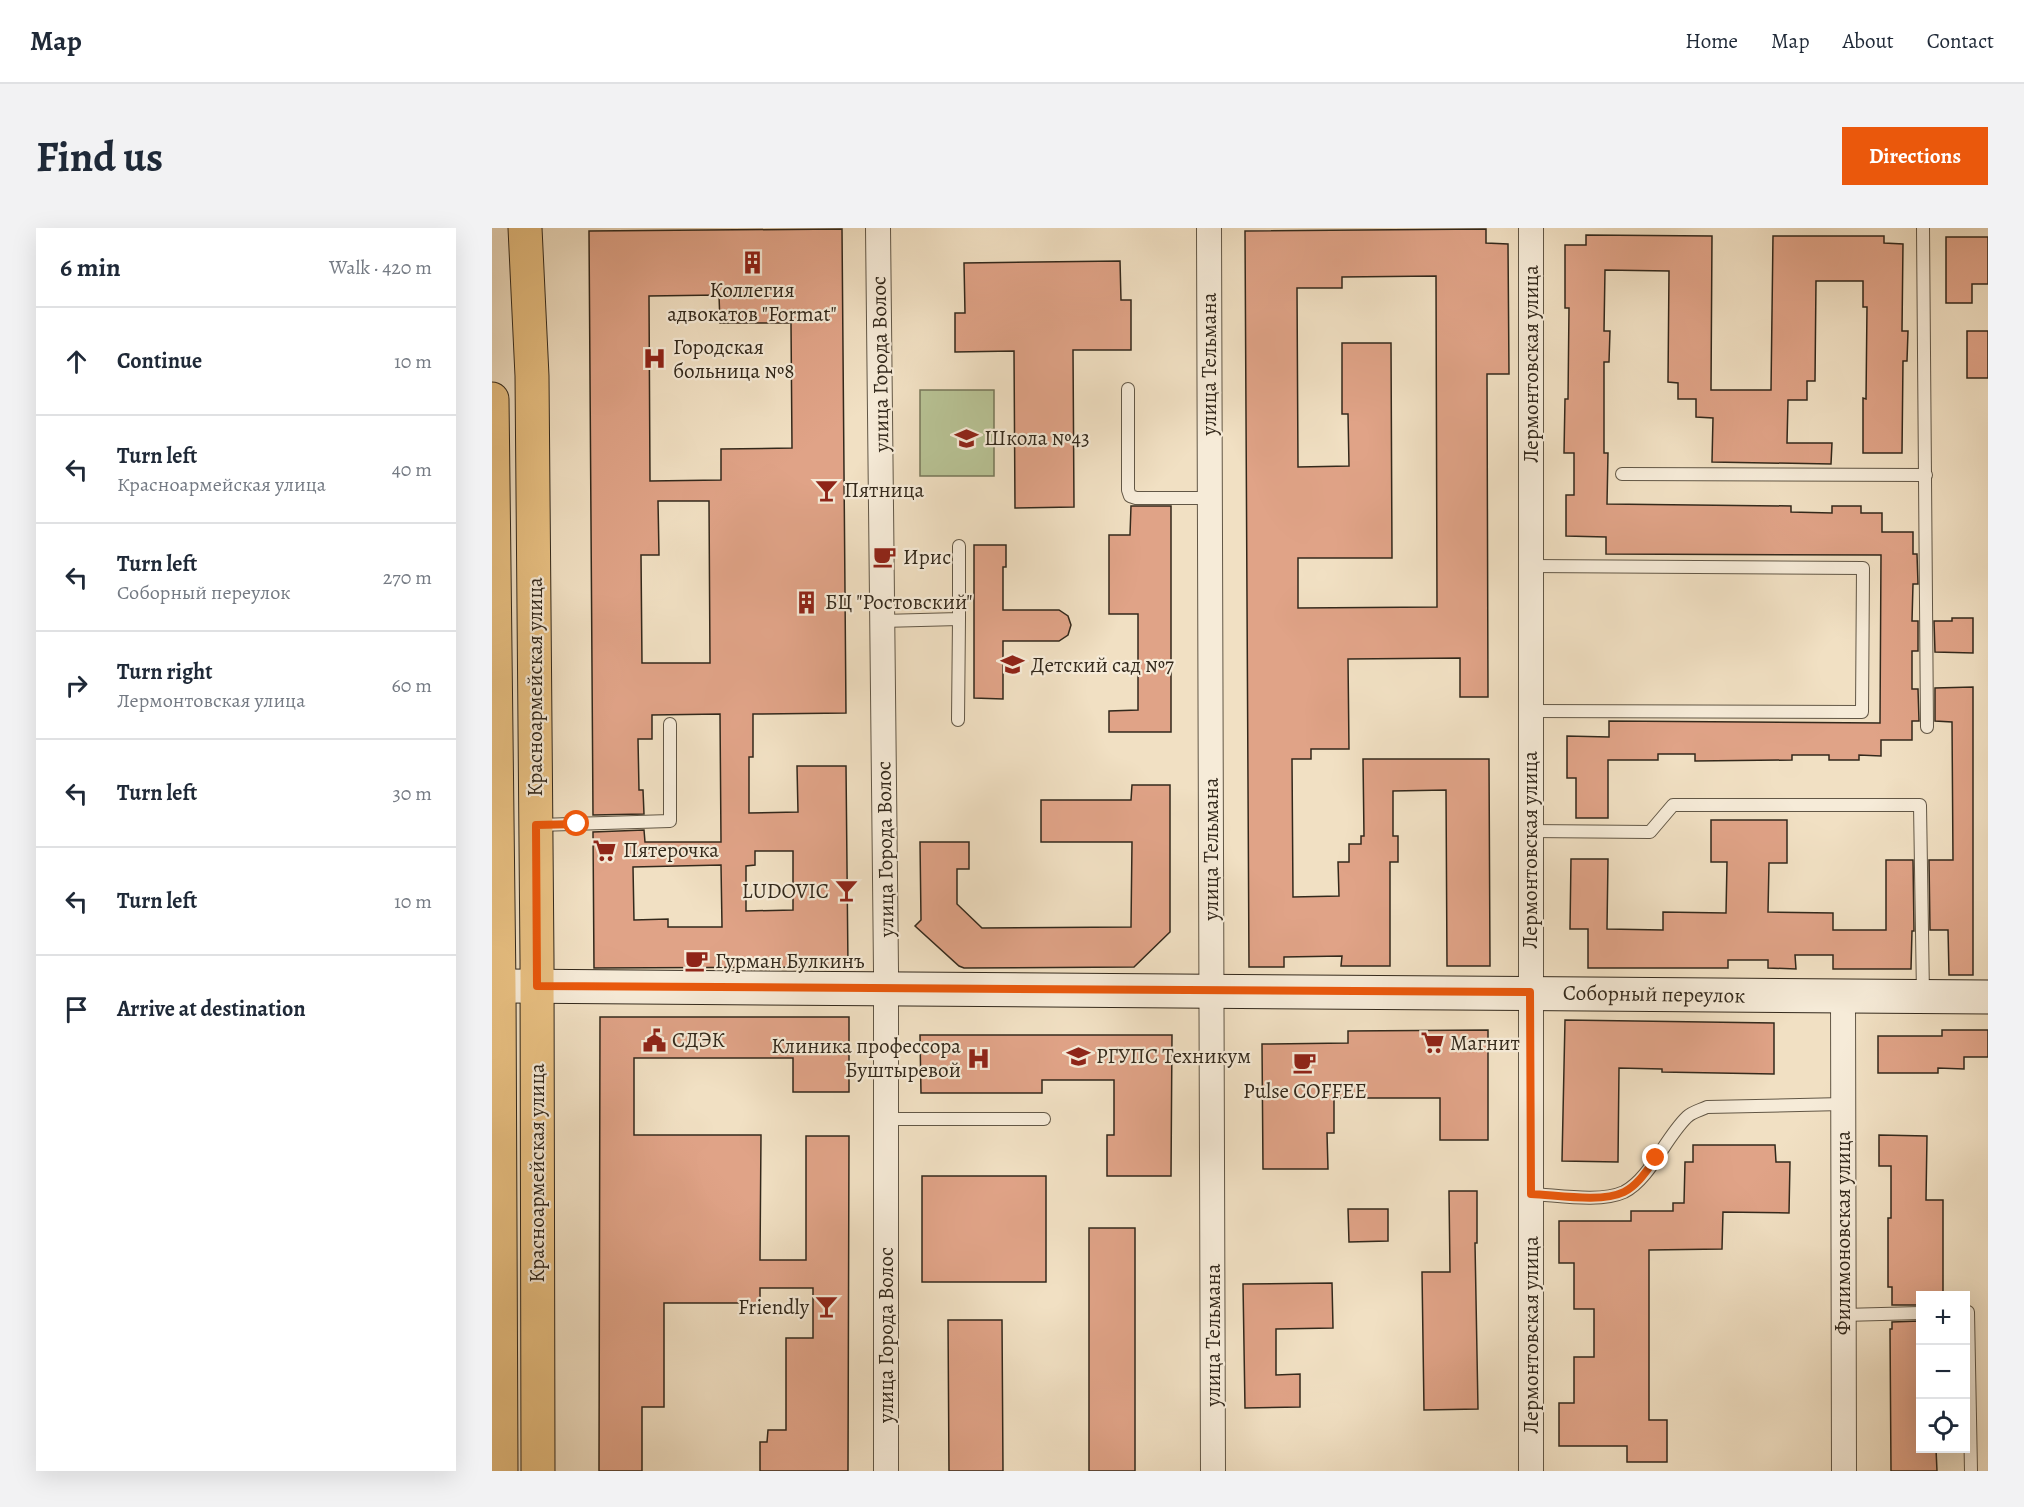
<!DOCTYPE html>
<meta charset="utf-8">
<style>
:root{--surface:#fff;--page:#f2f2f3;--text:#1f2937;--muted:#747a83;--line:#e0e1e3;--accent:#ea580c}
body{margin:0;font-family:Alegreya,serif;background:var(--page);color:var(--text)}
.controls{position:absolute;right:18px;bottom:18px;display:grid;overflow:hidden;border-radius:0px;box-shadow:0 6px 24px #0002}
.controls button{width:54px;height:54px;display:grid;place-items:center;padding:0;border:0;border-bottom:2px solid var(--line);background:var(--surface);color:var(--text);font:30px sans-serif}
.stop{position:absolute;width:18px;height:18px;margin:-14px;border:4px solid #ea580c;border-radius:50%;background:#fff}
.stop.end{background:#ea580c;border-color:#fff;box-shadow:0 2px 6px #0008}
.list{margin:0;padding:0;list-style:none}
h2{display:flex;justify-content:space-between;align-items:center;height:78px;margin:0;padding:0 24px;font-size:26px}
h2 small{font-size:20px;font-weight:400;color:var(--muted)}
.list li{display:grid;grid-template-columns:39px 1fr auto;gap:18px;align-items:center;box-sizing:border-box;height:108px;padding:0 24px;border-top:2px solid var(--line)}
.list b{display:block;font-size:22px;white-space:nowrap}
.list p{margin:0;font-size:20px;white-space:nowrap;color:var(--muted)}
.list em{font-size:20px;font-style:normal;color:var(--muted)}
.icon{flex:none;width:33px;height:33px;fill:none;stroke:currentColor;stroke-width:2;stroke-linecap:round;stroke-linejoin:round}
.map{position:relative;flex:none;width:1496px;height:1243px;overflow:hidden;border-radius:0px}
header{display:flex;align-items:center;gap:36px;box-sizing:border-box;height:84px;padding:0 30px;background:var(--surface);border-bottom:2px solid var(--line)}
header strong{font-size:28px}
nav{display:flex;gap:33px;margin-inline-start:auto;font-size:21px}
.intro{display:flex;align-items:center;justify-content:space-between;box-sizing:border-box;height:144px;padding:0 36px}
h1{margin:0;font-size:42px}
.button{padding:15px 27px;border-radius:0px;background:var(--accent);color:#fff;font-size:21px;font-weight:700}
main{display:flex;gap:36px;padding:0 36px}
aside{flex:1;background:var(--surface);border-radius:0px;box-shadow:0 6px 24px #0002}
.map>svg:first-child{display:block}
</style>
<header>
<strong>Map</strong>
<nav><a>Home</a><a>Map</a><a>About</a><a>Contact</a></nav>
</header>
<div class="intro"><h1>Find us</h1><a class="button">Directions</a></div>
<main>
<aside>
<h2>6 min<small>Walk · 420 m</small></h2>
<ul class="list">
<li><svg class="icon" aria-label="ahead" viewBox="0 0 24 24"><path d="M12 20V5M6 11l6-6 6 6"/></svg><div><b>Continue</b></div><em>10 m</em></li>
<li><svg class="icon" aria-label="left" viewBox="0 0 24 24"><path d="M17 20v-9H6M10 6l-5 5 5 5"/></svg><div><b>Turn left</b><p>Красноармейская улица</p></div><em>40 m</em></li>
<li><svg class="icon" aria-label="left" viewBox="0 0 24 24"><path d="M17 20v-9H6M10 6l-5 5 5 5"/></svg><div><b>Turn left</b><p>Соборный переулок</p></div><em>270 m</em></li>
<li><svg class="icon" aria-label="right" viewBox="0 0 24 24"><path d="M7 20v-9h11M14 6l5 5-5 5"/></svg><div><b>Turn right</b><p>Лермонтовская улица</p></div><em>60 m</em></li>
<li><svg class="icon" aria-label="left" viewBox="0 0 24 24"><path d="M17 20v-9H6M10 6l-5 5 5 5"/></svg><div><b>Turn left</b></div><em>30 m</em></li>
<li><svg class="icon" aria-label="left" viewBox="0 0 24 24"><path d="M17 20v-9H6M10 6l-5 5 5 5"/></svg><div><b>Turn left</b></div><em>10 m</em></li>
<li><svg class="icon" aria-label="arrive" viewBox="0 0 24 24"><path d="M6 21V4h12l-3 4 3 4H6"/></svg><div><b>Arrive at destination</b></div></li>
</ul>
</aside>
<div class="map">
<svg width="1496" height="1243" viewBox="0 0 1496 1243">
<rect width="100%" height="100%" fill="#f1e0c3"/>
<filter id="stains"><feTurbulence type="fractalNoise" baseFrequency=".00333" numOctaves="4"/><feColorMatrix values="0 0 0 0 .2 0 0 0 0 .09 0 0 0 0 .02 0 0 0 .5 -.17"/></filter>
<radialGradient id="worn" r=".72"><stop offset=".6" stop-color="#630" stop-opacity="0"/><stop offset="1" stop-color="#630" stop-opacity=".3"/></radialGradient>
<rect fill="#b8c395" stroke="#767658" stroke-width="1.5" x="428" y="162" width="74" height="86"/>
<g fill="#e0a387" stroke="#33291c" stroke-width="1.5" fill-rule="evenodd">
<path d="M 350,1 L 354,485 L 261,486 L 261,529 L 257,529 L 257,585 L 306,584 L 305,538 L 354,538 L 356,739 L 102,740 L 101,604 L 152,602 L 153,614 L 229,614 L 228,486 L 160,487 L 160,511 L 146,511 L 147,562 L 151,562 L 152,586 L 101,587 L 97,3 ZM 227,67 L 228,95 L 299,95 L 300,220 L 229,221 L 229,252 L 158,253 L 157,68 ZM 166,273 L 217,273 L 218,435 L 150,435 L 149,327 L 167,327 ZM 263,623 L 301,623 L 301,682 L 254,683 L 254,638 L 263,637 ZM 229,637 L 230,699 L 176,699 L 176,691 L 142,692 L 141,639 Z"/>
<path d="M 994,1 L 994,15 L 1016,16 L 1017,146 L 995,146 L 996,469 L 968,469 L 968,430 L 856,431 L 857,521 L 819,521 L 819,531 L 800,531 L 801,669 L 847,668 L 846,634 L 857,634 L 857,616 L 869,616 L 869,608 L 872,608 L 871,531 L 997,531 L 998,738 L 955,738 L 954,562 L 901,563 L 901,608 L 906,608 L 906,634 L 898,634 L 898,738 L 849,738 L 850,728 L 792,729 L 792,739 L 757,739 L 753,3 ZM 944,48 L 945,379 L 806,380 L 806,330 L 900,330 L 899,115 L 850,115 L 850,186 L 856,186 L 857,238 L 806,239 L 805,60 L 850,60 L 850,49 Z"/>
<polygon points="1094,7 1220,8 1219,162 1279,162 1281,8 1392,8 1392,15 1411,16 1410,103 1416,103 1415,133 1411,133 1410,225 1371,225 1371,170 1374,171 1375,79 1371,79 1371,53 1324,53 1323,153 1315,153 1315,172 1296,172 1295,215 1340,215 1339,236 1220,234 1221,190 1204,189 1204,171 1186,171 1186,155 1176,154 1177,43 1113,42 1112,103 1118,103 1117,134 1112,134 1112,225 1116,225 1115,276 1299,278 1299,284 1340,285 1340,278 1369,278 1369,285 1390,285 1390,304 1421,304 1421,326 1425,326 1426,356 1421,356 1420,393 1426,393 1426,423 1420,423 1420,461 1426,461 1427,493 1420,493 1420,512 1389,512 1389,528 1367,527 1367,532 1337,532 1337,527 1300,527 1300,532 1203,533 1203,526 1166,526 1166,532 1116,532 1116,590 1084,590 1084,550 1075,550 1075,508 1117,509 1117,493 1388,495 1389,327 1114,326 1114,309 1074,308 1074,267 1082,267 1082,225 1072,225 1073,171 1076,171 1077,80 1073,80 1073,17 1094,17"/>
<polygon points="1454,9 1496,9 1496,56 1480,56 1480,75 1454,75"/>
<polygon points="628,33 629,72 639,72 639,122 581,122 582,279 523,280 522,123 463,124 463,85 473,85 472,35"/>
<rect x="1475" y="103" width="21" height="47"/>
<polygon points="639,278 679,278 679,504 617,504 617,483 646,482 646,386 617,386 617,307 638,307"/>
<polygon points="482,317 514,317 514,339 511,339 511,382 567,382 576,388 579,397 576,407 567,413 511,413 511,471 482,470"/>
<polygon points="1460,390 1481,390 1481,425 1443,424 1442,393 1460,393"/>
<polygon points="1481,459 1481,747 1457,747 1456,702 1438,702 1437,632 1461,632 1460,494 1443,493 1443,460"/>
<polygon points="640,557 678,557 678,704 642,739 472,740 467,738 423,698 429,692 428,614 477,614 477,641 465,641 465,676 490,700 639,699 640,614 549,614 549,572 639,572"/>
<polygon points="1219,592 1295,592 1295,635 1277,635 1276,684 1341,685 1341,702 1394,702 1394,632 1421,632 1422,703 1420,703 1419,741 1341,741 1341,727 1303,727 1304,741 1276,740 1276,732 1236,732 1236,740 1096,740 1096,701 1078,701 1079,631 1116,631 1115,701 1171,702 1171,684 1234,685 1235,634 1219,634"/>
<polygon points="108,789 357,789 357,864 301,864 301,830 142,830 142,907 269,907 268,1032 314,1032 314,908 357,908 356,1243 268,1243 268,1214 275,1214 276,1202 294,1202 294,1110 321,1110 321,1060 268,1060 268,1075 172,1075 172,1179 150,1179 150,1243 107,1243"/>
<polygon points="1073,792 1282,795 1282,846 1170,844 1170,841 1127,840 1126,934 1070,933"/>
<polygon points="996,802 996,912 948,912 948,870 842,870 842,905 835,905 836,941 771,941 770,816 856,815 856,803"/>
<polygon points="1450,802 1496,802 1496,829 1472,829 1472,841 1446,840 1446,845 1386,845 1386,808 1450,808"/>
<polygon points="428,807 680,807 679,948 615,948 615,907 622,907 622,852 550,852 550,865 429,865"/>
<polygon points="1387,907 1435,908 1434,972 1451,972 1451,1068 1428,1068 1428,1077 1400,1077 1400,1059 1396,1059 1396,990 1399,990 1399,938 1387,938"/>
<polygon points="1201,917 1283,917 1284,934 1298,934 1297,985 1231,984 1230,1021 1157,1022 1157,1192 1175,1192 1175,1234 1135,1234 1135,1218 1067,1218 1067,1175 1082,1175 1082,1129 1102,1129 1102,1081 1082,1081 1082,1035 1067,1035 1067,993 1139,993 1139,983 1181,983 1181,975 1192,975 1193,934 1201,934"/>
<rect x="430" y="948" width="124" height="106"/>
<polygon points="957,963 985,963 985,1015 983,1015 986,1181 932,1182 930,1044 958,1044"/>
<polygon points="856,981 896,981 896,1013 857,1014"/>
<rect x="597" y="1000" width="46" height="243"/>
<polygon points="840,1055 841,1100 784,1101 784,1147 808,1146 808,1179 753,1180 751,1056"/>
<polygon points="456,1092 510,1092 511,1243 457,1243"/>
<polygon points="1428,1093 1428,1221 1444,1221 1445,1243 1399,1243 1398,1101 1400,1101 1400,1094"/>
</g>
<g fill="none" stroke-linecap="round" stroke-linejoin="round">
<defs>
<g id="lane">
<polyline points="1431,0 1435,499"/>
<polyline points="636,161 636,262 638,268 644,270 718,270"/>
<polyline points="1130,246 1434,247"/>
<polyline points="1038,338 1371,340 1370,484 1039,483"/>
<polyline points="390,393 467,391 467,318"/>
<polyline points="466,492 467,391"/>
<polyline points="46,597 178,593 178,496"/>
<polyline points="1038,603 1158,604 1181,577 1428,577 1431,767"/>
<polyline points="394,891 552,891"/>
<path d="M 1039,966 C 1065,967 1108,975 1132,964 C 1158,951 1173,910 1195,889 C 1200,884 1209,882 1215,879 L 1351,876"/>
<polyline points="1474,1084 1476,1084 1479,1243"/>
<polyline points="1351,1087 1428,1085"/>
</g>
<g id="street">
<polyline points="386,0 394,742 394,1243"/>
<polyline points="717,0 721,1243"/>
<polyline points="1039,0 1039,1243"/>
<polyline points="1351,768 1352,1243"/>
</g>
<polyline id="secondary" points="0,758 1496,769"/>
<g id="primary">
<polyline points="33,0 40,148 45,732 46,1243"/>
<polyline points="0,171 7,758 9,1243"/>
</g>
</defs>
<use href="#lane" stroke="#625746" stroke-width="14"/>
<use href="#street" stroke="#625746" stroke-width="26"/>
<use href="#secondary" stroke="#33291c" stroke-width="35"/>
<use href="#primary" stroke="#33291c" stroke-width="35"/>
<use href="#lane" stroke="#f6ebd8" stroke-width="12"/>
<use href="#street" stroke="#f6ebd8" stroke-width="24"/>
<use href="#secondary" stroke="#f6ebd8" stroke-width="33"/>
<use href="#primary" stroke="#e8c082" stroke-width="33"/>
</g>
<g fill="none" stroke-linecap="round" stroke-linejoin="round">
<path stroke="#ea580c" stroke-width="8" d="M 85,596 L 44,597 L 45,758 L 1038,764 L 1039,966 C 1065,967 1109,975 1132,964 C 1146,957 1155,942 1164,930"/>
</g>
<defs>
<symbol id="building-bare" viewBox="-9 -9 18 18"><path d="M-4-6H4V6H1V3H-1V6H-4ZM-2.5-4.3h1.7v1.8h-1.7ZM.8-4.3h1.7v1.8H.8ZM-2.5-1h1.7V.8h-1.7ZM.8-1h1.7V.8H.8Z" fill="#8f2418" stroke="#f6ebd8" stroke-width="2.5" paint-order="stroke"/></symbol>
<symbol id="hospital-bare" viewBox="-9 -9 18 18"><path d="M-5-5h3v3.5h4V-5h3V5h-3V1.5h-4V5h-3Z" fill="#8f2418" stroke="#f6ebd8" stroke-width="2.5" paint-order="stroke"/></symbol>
<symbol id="school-bare" viewBox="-9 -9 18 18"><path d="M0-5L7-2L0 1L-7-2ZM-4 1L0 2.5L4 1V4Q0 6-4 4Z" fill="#8f2418" stroke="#f6ebd8" stroke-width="2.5" paint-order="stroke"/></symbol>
<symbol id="bar-bare" viewBox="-9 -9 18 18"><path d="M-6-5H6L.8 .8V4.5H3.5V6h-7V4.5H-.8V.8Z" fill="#8f2418" stroke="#f6ebd8" stroke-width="2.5" paint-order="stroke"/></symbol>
<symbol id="cafe-bare" viewBox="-9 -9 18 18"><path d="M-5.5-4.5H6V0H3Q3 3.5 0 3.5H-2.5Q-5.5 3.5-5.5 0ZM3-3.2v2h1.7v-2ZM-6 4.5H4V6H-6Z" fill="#8f2418" stroke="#f6ebd8" stroke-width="2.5" paint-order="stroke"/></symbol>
<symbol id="supermarket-bare" viewBox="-9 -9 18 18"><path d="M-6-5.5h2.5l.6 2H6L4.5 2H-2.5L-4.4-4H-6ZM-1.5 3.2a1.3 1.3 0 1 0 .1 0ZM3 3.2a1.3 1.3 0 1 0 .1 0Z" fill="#8f2418" stroke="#f6ebd8" stroke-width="2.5" paint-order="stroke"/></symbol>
<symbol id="civic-bare" viewBox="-9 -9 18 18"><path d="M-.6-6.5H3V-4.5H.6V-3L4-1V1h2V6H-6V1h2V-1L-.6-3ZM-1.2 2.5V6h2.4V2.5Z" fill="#8f2418" stroke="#f6ebd8" stroke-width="2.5" paint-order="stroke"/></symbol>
<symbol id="university-bare" viewBox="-9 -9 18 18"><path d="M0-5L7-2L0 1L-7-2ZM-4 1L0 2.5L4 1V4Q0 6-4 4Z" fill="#8f2418" stroke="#f6ebd8" stroke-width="2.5" paint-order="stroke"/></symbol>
</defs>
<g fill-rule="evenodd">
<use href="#building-bare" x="244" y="18" width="33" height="33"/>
<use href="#hospital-bare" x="146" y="114" width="33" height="33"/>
<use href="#school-bare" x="458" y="194" width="33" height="33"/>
<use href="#bar-bare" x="318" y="246" width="33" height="33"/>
<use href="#cafe-bare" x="376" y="312" width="33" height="33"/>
<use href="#building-bare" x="298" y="358" width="33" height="33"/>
<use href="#school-bare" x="504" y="420" width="33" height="33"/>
<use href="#supermarket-bare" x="96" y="606" width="33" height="33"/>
<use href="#bar-bare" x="338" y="646" width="33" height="33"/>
<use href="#cafe-bare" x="188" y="716" width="33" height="33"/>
<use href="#civic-bare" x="146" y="796" width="33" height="33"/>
<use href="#supermarket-bare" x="924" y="798" width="33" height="33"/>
<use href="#university-bare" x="570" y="812" width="33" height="33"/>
<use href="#hospital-bare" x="470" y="814" width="33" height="33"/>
<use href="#cafe-bare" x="796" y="818" width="33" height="33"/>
<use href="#bar-bare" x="318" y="1062" width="33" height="33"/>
</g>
<g text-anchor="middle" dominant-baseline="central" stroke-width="4.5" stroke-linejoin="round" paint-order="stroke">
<g font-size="21" fill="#33291c" stroke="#f6ebd8" text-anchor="start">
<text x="260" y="62" text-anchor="middle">Коллегия<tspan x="260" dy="24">адвокатов "Format"</tspan></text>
<text x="181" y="119">Городская<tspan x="181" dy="24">больница №8</tspan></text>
<text x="492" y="210">Школа №43</text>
<text x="352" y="262">Пятница</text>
<text x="411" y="329">Ирис</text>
<text x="333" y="374">БЦ "Ростовский"</text>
<text x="539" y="437">Детский сад №7</text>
<text x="131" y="622">Пятерочка</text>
<text x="337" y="663" text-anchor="end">LUDOVIC</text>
<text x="223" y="733">Гурман Булкинъ</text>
<text x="180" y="812">СДЭК</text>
<text x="958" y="815">Магнит</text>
<text x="469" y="818" text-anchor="end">Клиника профессора<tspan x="469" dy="24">Буштыревой</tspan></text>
<text x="604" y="828">РГУПС Техникум</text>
<text x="813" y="863" text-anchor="middle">Pulse COFFEE</text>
<text x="317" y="1079" text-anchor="end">Friendly</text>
</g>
<g font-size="21" fill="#33291c" stroke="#f6ebd8">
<text transform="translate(388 136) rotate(-91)">улица Города Волос</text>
<text transform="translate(717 136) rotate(-90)">улица Тельмана</text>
<text transform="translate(1039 136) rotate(-90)">Лермонтовская улица</text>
<text transform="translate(43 459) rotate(-90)">Красноармейская улица</text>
<text transform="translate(393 621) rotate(-91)">улица Города Волос</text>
<text transform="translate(719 621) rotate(-90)">улица Тельмана</text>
<text transform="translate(1038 622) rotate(-90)">Лермонтовская улица</text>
<text transform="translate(1162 766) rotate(1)">Соборный переулок</text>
<text transform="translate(45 945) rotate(-90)">Красноармейская улица</text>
<text transform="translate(1351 1005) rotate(-90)">Филимоновская улица</text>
<text transform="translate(394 1107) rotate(-90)">улица Города Волос</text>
<text transform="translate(721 1107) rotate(-90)">улица Тельмана</text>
<text transform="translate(1039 1107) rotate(-90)">Лермонтовская улица</text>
</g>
</g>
<rect width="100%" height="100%" filter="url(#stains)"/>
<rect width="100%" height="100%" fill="url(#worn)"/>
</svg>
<div class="controls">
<button>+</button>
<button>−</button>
<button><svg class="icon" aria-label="locate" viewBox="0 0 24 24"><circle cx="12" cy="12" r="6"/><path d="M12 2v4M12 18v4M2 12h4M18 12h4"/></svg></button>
</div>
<div class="stop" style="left:85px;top:596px"></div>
<div class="stop end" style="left:1164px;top:930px"></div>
</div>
</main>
